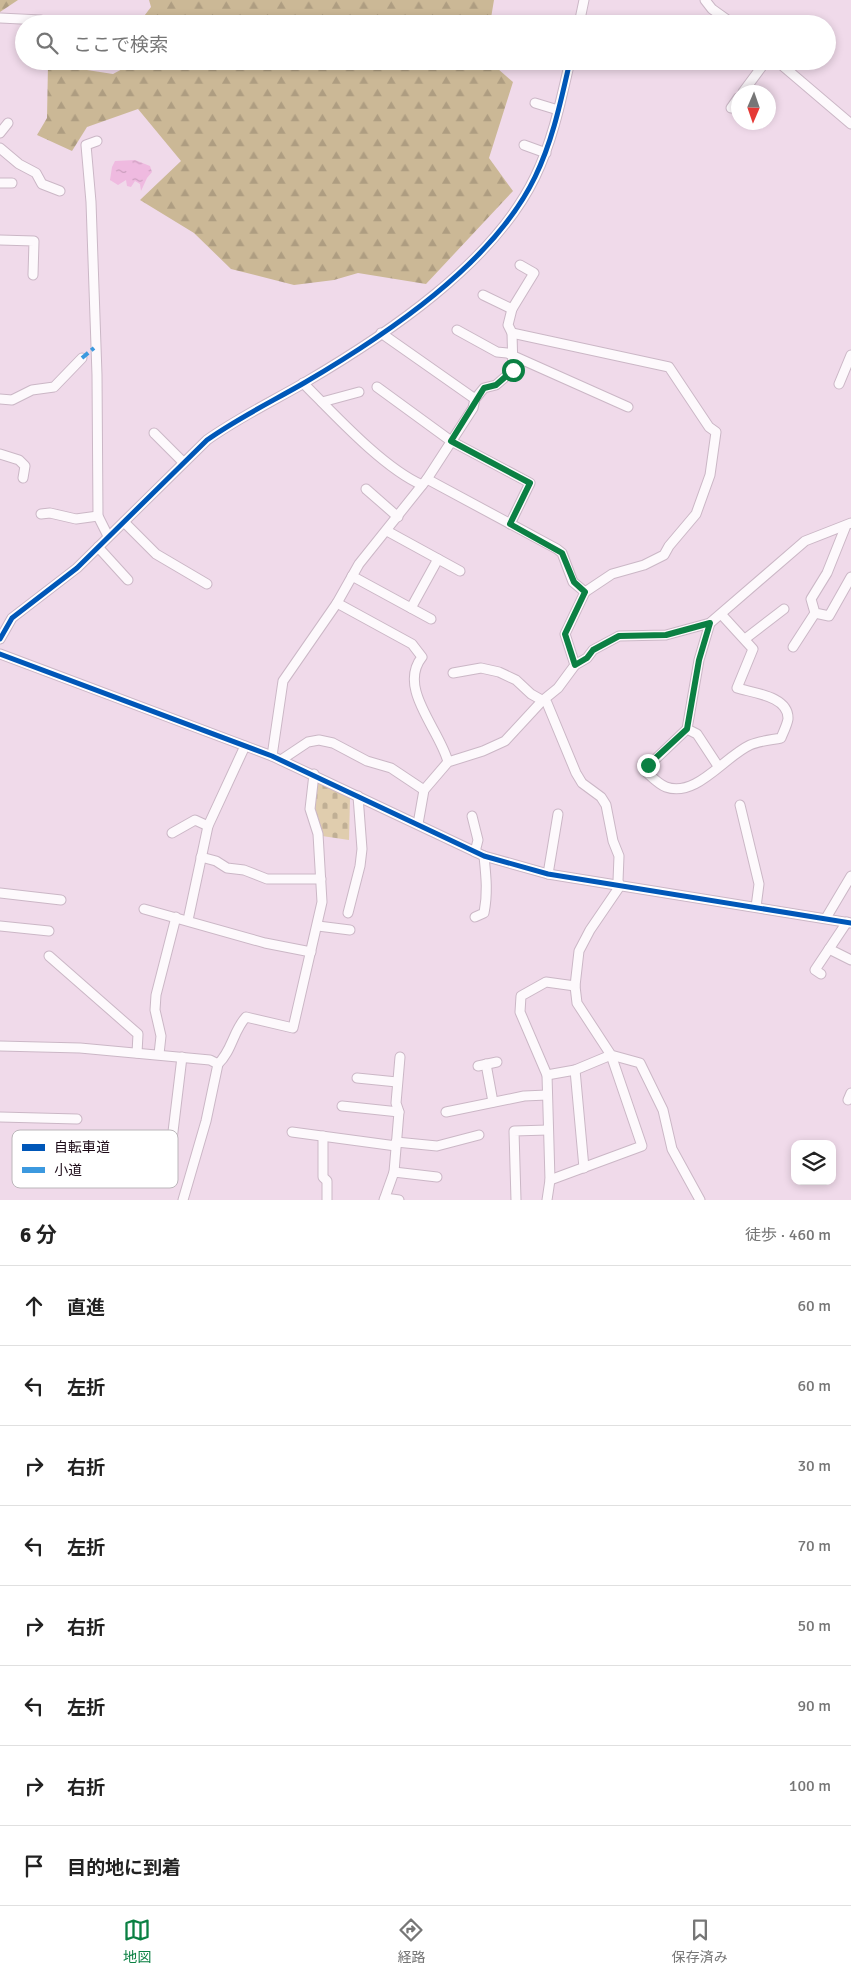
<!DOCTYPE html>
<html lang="ja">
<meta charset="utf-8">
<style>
:root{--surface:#fff;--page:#f6f6f6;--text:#222;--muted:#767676;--line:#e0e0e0;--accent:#0b8043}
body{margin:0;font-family:Signika,"Noto Sans JP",sans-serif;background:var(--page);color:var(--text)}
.controls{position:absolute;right:15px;bottom:15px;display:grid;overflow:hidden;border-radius:10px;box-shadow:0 2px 8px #0003}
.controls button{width:45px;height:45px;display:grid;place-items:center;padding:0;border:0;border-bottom:1px solid var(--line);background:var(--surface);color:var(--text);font:25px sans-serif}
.compass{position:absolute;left:731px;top:85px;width:45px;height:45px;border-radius:50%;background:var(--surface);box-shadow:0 2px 8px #0003;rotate:182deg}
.stop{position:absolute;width:15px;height:15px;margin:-11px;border:4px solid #0b8043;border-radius:50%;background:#fff}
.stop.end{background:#0b8043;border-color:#fff;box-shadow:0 1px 5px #0008}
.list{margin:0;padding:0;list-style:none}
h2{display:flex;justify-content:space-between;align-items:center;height:65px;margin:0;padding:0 20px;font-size:21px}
h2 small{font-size:16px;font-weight:400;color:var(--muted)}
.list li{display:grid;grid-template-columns:32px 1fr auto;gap:15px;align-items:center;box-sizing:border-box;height:80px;padding:0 20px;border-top:1px solid var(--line)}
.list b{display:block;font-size:19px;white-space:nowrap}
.list em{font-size:16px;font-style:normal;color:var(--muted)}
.icon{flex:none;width:28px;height:28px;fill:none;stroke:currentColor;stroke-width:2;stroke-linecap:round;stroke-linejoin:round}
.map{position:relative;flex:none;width:851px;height:1200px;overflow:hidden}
.search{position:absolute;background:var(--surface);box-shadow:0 2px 8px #0003;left:15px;right:15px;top:15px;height:55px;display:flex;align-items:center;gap:12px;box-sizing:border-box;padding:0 18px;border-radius:28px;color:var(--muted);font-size:19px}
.sheet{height:705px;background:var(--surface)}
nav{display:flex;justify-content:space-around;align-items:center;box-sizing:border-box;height:70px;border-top:1px solid var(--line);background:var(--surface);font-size:14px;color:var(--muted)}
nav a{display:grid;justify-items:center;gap:2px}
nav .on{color:var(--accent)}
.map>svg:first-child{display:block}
</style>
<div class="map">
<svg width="851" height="1200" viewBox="0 0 851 1200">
<defs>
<pattern id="forest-firs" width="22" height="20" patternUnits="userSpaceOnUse" patternTransform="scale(1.25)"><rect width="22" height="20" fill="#cbb896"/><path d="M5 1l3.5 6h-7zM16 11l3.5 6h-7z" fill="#ae9d81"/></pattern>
<pattern id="cemetery-stones" width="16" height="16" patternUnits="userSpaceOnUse" patternTransform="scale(1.25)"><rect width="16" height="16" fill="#e0cdae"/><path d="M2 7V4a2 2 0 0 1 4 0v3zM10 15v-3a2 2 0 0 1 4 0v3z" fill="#c0af95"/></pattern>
<pattern id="water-ripples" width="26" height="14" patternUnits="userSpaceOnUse" patternTransform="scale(1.25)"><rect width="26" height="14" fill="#efbae0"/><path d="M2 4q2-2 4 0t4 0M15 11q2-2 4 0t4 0" fill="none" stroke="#cc9fbf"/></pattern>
</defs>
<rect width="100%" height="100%" fill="#f0daea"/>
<g fill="url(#forest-firs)">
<polygon points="0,0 18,0 0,12"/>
<polygon points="149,0 494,0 490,24 138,24 151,7"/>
<polygon points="137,61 489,61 513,82 489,158 513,191 426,284 358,273 334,280 294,285 231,269 194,233 140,200 181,161 138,109 87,127 72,151 37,135 47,118 48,64 113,74"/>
</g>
<polygon fill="url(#cemetery-stones)" points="317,782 350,798 349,840 322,836 313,809"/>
<polygon fill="url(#water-ripples)" points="135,160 150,166 152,172 147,178 141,191 140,184 135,181 131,187 127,186 126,180 118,185 110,180 112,167 115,161"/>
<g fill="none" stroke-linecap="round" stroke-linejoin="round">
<defs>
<g id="minor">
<polyline points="705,0 712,9 733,24"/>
<polyline points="0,18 41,20"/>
<polyline points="579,24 584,0"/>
<polyline points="777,61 851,124"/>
<polyline points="743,92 766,61"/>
<polyline points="535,103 558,110"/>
<polyline points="731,108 738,98"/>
<polyline points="0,133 8,123"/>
<polyline points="97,141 86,145 91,202 97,375 98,516 108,536"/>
<polyline points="524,145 546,153"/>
<polyline points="0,148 19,164 36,173 42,184 60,191"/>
<polyline points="0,183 12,183"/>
<polyline points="0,240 34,241 33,275"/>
<polyline points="483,295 512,309"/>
<polyline points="457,330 497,352 507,353 628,407"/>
<polyline points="381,333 475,399"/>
<polyline points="512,333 669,367 709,427 716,432 710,475 696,514 669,546 664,555 644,565 612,574 585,592"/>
<path d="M 303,383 C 334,414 383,468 422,485"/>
<polyline points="839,384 851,355"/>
<polyline points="377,387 451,441 530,483 510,524"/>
<polyline points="0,399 12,400 32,390 54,387 82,358"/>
<polyline points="322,402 359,392"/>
<polyline points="154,433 183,462"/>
<polyline points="0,454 19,460 25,466 23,478"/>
<polyline points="427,479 557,549 562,553 573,582 585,592 565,634 575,665"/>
<polyline points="366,489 398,517"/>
<polyline points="41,514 50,513 76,519 98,516"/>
<polyline points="124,522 156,554 207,584"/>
<polyline points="845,528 827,573 811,599 815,613 829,616 851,577"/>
<polyline points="387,531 460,571"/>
<polyline points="98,547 128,580"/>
<polyline points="352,576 431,619"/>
<path d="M 337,603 L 412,644 L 422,657 C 397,688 440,730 448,762"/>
<polyline points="411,608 438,559"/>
<path d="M 710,623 L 699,660 L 687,729 L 644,770 C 650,775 658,784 666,787 C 696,798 724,757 750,745 C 759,741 771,740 781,738 C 783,733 787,725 788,719 C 789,696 753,693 737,688 L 753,649 L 721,614"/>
<path d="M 0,639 L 12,618 L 77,568 L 207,440 C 238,418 271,402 304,383 C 386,335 493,264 535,177 C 553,140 561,100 570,61"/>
<polyline points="745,639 784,609"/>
<polyline points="793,647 815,613"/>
<polyline points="0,654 272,756 484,856 548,874 851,923"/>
<polyline points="453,673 481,668 499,672 516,680 531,694 547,703 576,773 582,783 601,797 606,805 613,841 619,856 618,881 620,886 590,930 579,951 575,986 577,1003 611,1055 640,1063 663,1110 672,1149 700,1200"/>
<polyline points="687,729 697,734 718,766"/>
<polyline points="272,756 283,681 337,603 359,564 427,479 473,408 475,399 484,388 496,385 513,370 512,333 508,325 512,309 534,273 520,265"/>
<polyline points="281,760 308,742 319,740 333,743 367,761 391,768 424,790"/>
<polyline points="740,805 759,884 756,907"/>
<polyline points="472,816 478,840 475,852"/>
<polyline points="418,824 424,790 448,762 483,751 505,741 542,701 558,688 575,665 587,658 593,650 619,636 666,635 710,623 805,541 851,523"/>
<polyline points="172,833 195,820 208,826"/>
<polyline points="201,857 216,861 227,868 244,870 267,879 321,879"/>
<polyline points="548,874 558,814"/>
<polyline points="0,893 61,900"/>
<polyline points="144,909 265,943 311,952"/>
<polyline points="348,913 360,866 362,849 358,796"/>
<path d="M 475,917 L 484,913 C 488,893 486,876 484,856"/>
<polyline points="826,918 851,876"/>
<polyline points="188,920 208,826 245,746"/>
<polyline points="0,926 49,931"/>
<polyline points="318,926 350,930"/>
<polyline points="829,949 851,960"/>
<polyline points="49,956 138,1034 137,1053"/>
<polyline points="821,974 815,970 847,922"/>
<polyline points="0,1046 80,1048 210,1060 218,1064 206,1121 183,1200"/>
<polyline points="159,1054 161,1036 155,1010 156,995 176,917"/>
<path d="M 218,1064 C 232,1051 233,1031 246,1017 L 293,1028 L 322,902 L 318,834 L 310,809 L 314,774"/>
<polyline points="486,1064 493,1102"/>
<polyline points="478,1066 497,1062"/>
<polyline points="575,1070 584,1168"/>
<polyline points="547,1075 575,1070 611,1055 642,1146 550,1180"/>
<polyline points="357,1078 397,1082"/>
<polyline points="848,1100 851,1093"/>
<polyline points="342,1106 399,1112"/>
<polyline points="446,1112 524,1096 547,1095"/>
<polyline points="0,1117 77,1119"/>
<polyline points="292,1132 396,1146"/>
<polyline points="323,1136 323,1177 327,1181 327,1200"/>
<polyline points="172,1140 182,1057"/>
<polyline points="396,1142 437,1146 479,1135"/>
<polyline points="394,1172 437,1177"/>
<polyline points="385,1198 399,1200"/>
<polyline points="384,1200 394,1172 399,1112 396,1103 400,1057"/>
<polyline points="516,1200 514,1131 548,1130"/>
<polyline points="547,1200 550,1180 547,1075 520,1012 521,996 546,982 575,986"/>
</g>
</defs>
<use href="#minor" stroke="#cbb7c6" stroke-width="11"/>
<use href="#minor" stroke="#fdf9fc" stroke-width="9"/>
<polyline stroke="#3c99df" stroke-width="4" stroke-dasharray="8 4" stroke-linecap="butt" points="82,358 94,348"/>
<defs>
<g id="cycleway">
<path d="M 0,639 L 12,618 L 77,568 L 207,440 C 238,418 271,402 304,383 C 386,335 493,264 535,177 C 553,140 561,100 570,61"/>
<polyline points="0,654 272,756 484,856 548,874 851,923"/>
</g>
</defs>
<use href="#cycleway" stroke="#fff" stroke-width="8"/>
<use href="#cycleway" stroke="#0057b8" stroke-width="5"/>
</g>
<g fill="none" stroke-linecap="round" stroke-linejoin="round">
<polyline stroke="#0b8043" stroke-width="6" points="513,370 496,385 484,388 451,441 530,483 510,524 562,553 574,582 585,592 565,634 575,665 587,658 593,650 619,636 666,635 710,623 699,660 687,729 648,765"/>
</g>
<rect x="12" y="1130" width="166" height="58" rx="8" fill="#fff" stroke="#bbb6ba" stroke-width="1"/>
<rect x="22" y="1144" width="23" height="7" fill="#0057b8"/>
<rect x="22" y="1167" width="23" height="6" fill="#3c99df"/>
<g font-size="14" fill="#1d0b18">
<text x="54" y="1152">自転車道</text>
<text x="54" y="1175">小道</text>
</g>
</svg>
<div class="controls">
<button><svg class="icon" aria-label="layers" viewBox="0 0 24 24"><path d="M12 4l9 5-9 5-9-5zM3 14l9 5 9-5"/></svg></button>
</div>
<svg class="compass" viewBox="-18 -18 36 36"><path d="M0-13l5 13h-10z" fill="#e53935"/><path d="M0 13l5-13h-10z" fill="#767676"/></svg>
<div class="stop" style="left:513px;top:370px"></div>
<div class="stop end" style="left:648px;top:765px"></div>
<div class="search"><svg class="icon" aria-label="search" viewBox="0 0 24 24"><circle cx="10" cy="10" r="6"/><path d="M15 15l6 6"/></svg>ここで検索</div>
</div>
<section class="sheet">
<h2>6 分<small>徒歩 · 460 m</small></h2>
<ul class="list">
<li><svg class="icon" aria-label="ahead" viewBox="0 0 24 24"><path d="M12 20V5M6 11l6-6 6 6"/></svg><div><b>直進</b></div><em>60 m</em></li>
<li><svg class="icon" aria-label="left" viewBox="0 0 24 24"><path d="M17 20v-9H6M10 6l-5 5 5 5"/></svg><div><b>左折</b></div><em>60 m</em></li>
<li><svg class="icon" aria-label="right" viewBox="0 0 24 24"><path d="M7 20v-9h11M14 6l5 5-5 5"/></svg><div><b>右折</b></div><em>30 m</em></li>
<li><svg class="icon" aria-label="left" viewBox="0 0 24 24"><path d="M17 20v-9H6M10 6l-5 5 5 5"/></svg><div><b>左折</b></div><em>70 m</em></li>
<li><svg class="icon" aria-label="right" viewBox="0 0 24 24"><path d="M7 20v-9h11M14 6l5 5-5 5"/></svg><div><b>右折</b></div><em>50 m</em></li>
<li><svg class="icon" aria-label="left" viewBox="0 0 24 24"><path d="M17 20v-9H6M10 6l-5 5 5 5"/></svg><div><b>左折</b></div><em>90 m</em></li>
<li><svg class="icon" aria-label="right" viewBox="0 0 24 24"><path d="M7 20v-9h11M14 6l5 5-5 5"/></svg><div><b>右折</b></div><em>100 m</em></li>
<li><svg class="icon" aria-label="arrive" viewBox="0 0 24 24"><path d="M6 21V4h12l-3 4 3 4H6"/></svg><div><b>目的地に到着</b></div></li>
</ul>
</section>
<nav>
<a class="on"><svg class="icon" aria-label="map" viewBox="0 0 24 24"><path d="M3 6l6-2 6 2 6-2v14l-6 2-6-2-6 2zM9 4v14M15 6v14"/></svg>地図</a>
<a><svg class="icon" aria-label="directions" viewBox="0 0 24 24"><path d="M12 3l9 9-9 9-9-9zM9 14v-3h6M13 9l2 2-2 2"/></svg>経路</a>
<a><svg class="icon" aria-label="saved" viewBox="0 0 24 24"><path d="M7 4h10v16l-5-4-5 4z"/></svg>保存済み</a>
</nav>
